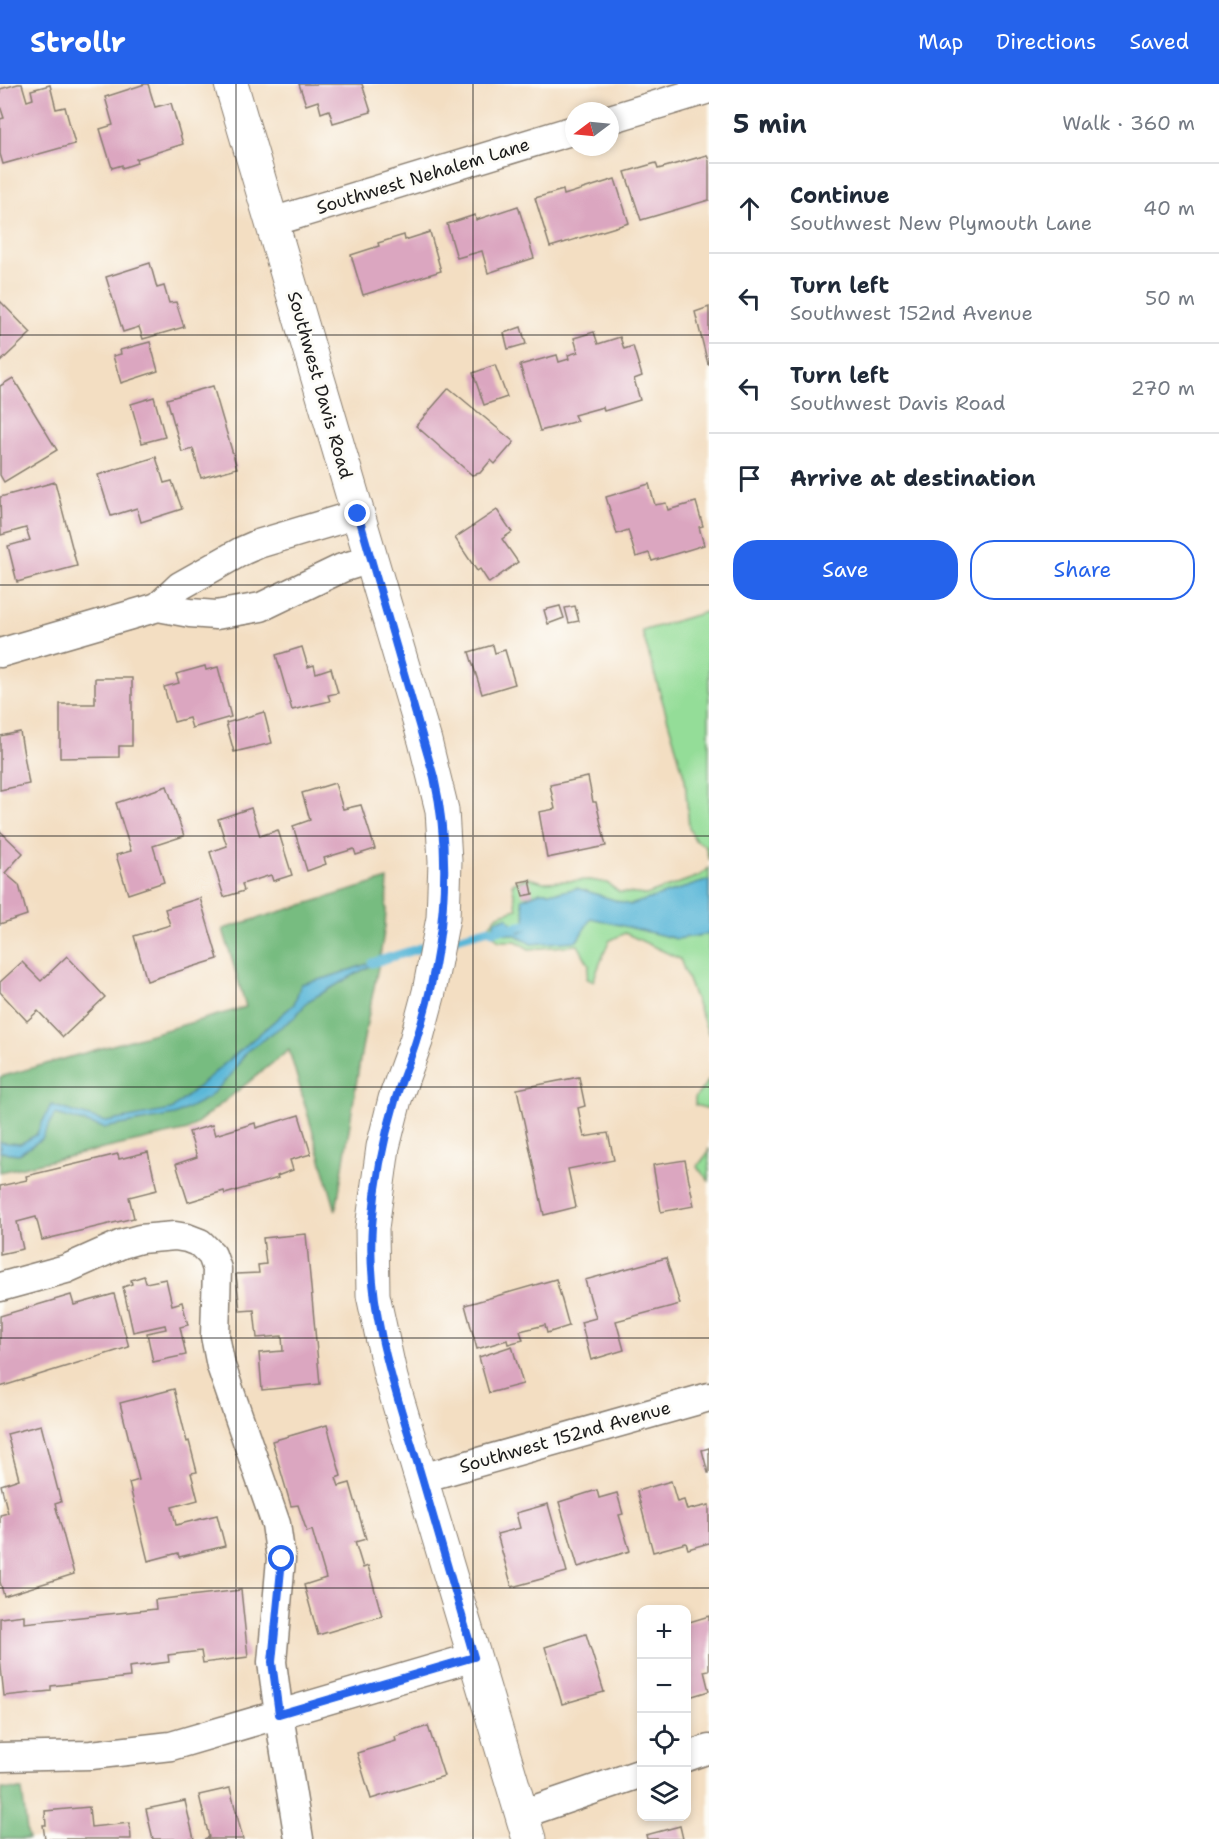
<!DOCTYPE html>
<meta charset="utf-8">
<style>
:root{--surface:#fff;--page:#f6f6f7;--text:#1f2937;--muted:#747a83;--line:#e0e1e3;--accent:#2563eb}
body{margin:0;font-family:"Shantell Sans",sans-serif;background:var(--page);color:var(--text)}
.controls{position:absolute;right:18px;bottom:18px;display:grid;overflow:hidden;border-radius:12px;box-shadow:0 3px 9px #0003}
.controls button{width:54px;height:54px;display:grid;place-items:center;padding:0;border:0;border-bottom:2px solid var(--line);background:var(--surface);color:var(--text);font:30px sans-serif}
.compass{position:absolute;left:565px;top:18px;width:54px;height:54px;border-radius:50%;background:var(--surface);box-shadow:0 3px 9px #0003;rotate:254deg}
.stop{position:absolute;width:18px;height:18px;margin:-14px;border:4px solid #2563eb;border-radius:50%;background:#fff}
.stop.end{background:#2563eb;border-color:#fff;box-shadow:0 2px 6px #0008}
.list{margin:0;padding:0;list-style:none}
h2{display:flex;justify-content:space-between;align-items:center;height:78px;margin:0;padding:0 24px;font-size:26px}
h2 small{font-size:20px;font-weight:400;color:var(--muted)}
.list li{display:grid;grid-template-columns:39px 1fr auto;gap:18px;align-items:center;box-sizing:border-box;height:90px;padding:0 24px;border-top:2px solid var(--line)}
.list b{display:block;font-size:22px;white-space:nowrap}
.list p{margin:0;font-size:20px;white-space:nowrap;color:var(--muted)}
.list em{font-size:20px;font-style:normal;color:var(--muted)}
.actions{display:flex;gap:12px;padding:18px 24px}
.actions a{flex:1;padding:14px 0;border:2px solid var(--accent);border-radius:24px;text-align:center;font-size:21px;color:var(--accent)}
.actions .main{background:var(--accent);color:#fff}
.icon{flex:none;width:33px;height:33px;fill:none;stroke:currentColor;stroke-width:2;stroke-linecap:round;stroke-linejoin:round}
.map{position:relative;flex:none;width:709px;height:1755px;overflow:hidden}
header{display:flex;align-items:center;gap:36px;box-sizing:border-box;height:84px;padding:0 30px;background:var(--accent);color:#fff}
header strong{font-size:28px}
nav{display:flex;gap:33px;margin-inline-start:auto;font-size:21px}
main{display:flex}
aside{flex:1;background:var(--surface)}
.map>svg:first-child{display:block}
</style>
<header>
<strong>Strollr</strong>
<nav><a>Map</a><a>Directions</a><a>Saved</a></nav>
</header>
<main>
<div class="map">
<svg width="709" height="1755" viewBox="0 0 709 1755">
<rect width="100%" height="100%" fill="#fdfcf7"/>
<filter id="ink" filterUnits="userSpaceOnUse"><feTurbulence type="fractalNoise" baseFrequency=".0167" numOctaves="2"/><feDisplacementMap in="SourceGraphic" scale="12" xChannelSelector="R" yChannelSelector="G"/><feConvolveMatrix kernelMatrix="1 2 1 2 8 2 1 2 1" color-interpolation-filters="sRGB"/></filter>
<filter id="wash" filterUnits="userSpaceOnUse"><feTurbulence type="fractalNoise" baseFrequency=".008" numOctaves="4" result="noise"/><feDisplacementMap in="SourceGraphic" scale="24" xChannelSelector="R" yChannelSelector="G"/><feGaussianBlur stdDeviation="1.35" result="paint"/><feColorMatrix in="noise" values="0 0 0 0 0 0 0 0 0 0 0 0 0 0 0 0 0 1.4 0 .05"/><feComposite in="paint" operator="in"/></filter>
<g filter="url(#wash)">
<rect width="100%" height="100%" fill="#f3dec2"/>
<g fill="#94dd98" stroke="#587c5a" stroke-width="1.5">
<polygon points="709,527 709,776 705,762 695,756 689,744 685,695 642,547"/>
<polygon points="709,784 709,951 680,875 625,849 609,857 593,897 587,895 589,881 578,861 529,865 516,857 499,857 487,844 498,831 517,825 512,800 527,793 543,798 590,796 607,799 619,808 646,811 699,792"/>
<polygon points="709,996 709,1025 695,1021 695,1014"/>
<polygon points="709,1064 709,1097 697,1083 707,1070"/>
</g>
<g fill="#77bc80" stroke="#4a6c4e" stroke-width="1.5">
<polygon points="388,795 385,842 379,878 362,964 336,1127 289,966 188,1046 0,1088 0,993 246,923 223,845"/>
<polygon points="2,1705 22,1706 28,1755 0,1755"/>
</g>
<g fill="#5ab7d8" stroke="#3b6a7a" stroke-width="1.5">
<polygon points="709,796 709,850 677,855 591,834 577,857 531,860 516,851 492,847 495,837 507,833 519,848 527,845 522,815 540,808 560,808 577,804 630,821"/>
<polygon points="382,875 308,917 295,933 247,967 231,991 208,1014 175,1031 104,1044 55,1030 42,1055 19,1070 0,1068 0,1058 20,1060 36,1051 51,1021 106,1038 171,1026 294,920 301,900 326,894"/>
</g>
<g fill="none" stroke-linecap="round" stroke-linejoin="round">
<g stroke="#5ab7d8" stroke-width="9">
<polyline points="446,857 489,845 492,847 537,839"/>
<polyline points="372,879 430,861"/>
</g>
</g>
<g id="blocks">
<g fill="#dba6c0">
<polygon points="18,0 22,0 27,17 33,15 31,6 50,1 56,25 65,23 75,60 3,80 0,70 0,35 4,34 0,22 0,5"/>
<polygon points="145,0 148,0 155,23 171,19 183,60 136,75 137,79 122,84 122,81 112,84 100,45 113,41 105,13"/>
<polygon points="299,0 362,0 371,28 333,39 329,26 321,29 318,17 306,21"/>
<polygon points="707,71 709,77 709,116 641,136 625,88 656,79 658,85"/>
<polygon points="615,95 629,139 550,163 535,114 563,106 564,111"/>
<polygon points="518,122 534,174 488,189 482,167 457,174 447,140 475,131 476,136"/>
<polygon points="430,148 441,187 363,211 351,171 379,162 378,159 404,151 405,156"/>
<polygon points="150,179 157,204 164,202 169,219 176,218 184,243 143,255 139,243 123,248 106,193"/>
<polygon points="0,217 31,249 0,278"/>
<polygon points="709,223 709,280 708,280 695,228"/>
<polygon points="521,243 526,260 508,265 504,249"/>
<polygon points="594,248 598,260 620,253 624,265 633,262 642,292 634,295 640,316 604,327 603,323 574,331 577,337 540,347 520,281 557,271 559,278 569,275 568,271 578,268 574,254"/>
<polygon points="150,258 158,287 121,299 113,272 121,270 120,266"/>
<polygon points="495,281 507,313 484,321 473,289"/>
<polygon points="13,294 57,366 4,398 0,391 0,302"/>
<polygon points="213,302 237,384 201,394 193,365 182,368 167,315"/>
<polygon points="449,304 514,358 495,380 491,376 480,389 472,391 416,342"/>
<polygon points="154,313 165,353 142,359 131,320"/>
<polygon points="156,373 164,399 172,397 182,425 141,438 137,424 111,432 98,391"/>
<polygon points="55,398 77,482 17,498 8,462 30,456 26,444 1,451 0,413"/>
<polygon points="649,400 655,421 666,419 668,426 696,418 703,442 699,443 704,461 652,477 649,469 636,473 628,446 617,450 606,413"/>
<polygon points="497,426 512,448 502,455 518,478 489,499 480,485 477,487 455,454"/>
<polygon points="560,522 564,534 548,540 544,526"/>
<polygon points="575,522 579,537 569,539 565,524"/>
<polygon points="493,561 495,569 505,566 515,600 482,610 469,568"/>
<polygon points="302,563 308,583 314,581 316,589 331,584 338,609 328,611 330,617 292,626 276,571"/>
<polygon points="205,582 206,586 218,583 231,633 192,644 189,634 174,638 164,603 179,599 176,590"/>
<polygon points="95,594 132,594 132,662 119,662 119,673 60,674 60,620 95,620"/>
<polygon points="264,628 272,659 234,668 226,639"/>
<polygon points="20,648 29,700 0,706 0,652"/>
<polygon points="588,693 593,718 596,718 606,762 547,774 539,728 555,725 550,701"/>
<polygon points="335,699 343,725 361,721 375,765 356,771 354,765 324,774 326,780 307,787 293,742 310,736 302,709"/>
<polygon points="167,702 184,752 153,762 164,798 128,810 116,771 131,767 116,719"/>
<polygon points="251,724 260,752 278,746 292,791 273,797 271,791 242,800 244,807 224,813 210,768 227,762 218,735"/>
<polygon points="0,747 23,769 5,789 19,801 27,831 0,840"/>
<polygon points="530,796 533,810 523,812 519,798"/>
<polygon points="200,814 218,875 147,897 134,852 170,841 165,825"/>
<polygon points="67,872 105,913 63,953 38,927 27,937 0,908 0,898 22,878 41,897"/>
<polygon points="579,993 585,1022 578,1024 584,1053 608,1049 614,1076 568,1085 576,1123 544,1131 517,1005"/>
<polygon points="299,1031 311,1070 290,1076 293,1086 277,1092 278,1094 225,1110 224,1107 188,1118 176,1080 197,1073 189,1048 212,1041 215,1051 255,1039 256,1044"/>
<polygon points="148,1068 157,1106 129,1113 134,1134 42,1156 36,1133 17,1138 23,1165 0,1170 0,1102 27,1096 26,1092 118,1070 119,1075"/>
<polygon points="685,1076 694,1122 661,1128 653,1081"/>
<polygon points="306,1150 320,1300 262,1306 259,1269 283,1267 282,1252 257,1254 254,1226 240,1227 236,1190 259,1189 258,1181 266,1180 263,1154"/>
<polygon points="666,1174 680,1220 616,1237 624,1266 591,1276 581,1238 596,1234 585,1196"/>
<polygon points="144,1192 146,1199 166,1195 172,1221 182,1218 188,1241 180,1243 186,1271 153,1278 147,1249 166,1245 165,1241 133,1248 123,1203 132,1200 131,1196"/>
<polygon points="556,1195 569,1242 547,1249 545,1241 520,1247 523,1256 508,1260 507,1256 477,1265 465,1221"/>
<polygon points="114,1210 129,1263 0,1303 0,1232 71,1211 74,1221"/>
<polygon points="512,1262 523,1300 489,1309 479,1273"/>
<polygon points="174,1305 187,1358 189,1357 197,1388 191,1389 198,1416 172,1423 176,1441 217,1431 225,1462 179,1473 178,1469 148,1477 129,1399 139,1396 120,1319"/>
<polygon points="41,1341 61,1418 55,1420 74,1490 4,1512 0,1498 0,1431 8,1429 1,1401 19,1395 7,1350"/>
<polygon points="327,1341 341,1392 336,1394 339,1402 350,1399 366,1455 355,1458 363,1484 368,1482 382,1532 318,1551 304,1501 326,1494 312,1446 307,1448 298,1421 291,1422 272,1357"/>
<polygon points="709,1364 709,1389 708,1389 702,1366"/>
<polygon points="671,1397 677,1418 684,1416 687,1426 709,1421 709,1459 688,1465 686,1459 653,1468 637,1407"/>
<polygon points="597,1406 599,1414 617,1409 623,1430 619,1431 630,1467 578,1483 559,1418"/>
<polygon points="548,1420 567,1488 512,1503 497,1450 520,1444 516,1429"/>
<polygon points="241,1506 248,1573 203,1579 201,1567 168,1571 169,1578 129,1583 130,1593 51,1602 51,1607 4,1612 0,1574 0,1534 24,1531 24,1539 156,1525 155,1516"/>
<polygon points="709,1532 709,1586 704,1587 709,1607 686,1614 686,1539"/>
<polygon points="586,1550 604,1608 562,1620 545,1563"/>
<polygon points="428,1642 444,1692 371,1715 357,1669 396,1657 395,1653"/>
<polygon points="230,1704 243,1755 204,1755 209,1753 199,1711"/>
<polygon points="185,1717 194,1755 153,1755 146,1725"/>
<polygon points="89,1723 91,1743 130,1739 131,1755 45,1755 43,1741 46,1741 45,1727"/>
<polygon points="680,1742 683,1755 647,1755 646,1751"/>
</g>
</g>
</g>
<g filter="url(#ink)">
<use href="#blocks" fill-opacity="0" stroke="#887d6f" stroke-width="1.5"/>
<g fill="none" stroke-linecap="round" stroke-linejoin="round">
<defs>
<g id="minor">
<polyline points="610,35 709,5"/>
<polyline points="272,138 574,46"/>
<polyline points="158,523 180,502 242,467 258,460 358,430"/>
<polyline points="0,569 158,523 190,529 216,531 261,523 342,484 371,475"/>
<polyline points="0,1203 66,1185 122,1160 140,1155 175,1152 187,1154 200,1159 212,1171 217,1185 215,1252 221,1282 276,1440 281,1475 272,1578 279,1631 299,1755"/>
<polyline points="422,1394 709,1313"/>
<polyline points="0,1673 91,1671 171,1662 474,1573"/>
<polyline points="686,1673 709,1665"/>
<polyline points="522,1730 642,1689"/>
</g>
<polyline id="tertiary" points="231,0 425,657 442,726 445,777 443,834 429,908 416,957 395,1015 383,1063 372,1144 373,1211 391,1294 529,1755"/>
</defs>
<use href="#minor" stroke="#887d6f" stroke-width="31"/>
<use href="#tertiary" stroke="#887d6f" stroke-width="35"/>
<use href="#minor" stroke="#fff" stroke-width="28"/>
<use href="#tertiary" stroke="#fff" stroke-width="33"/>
</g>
</g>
<g fill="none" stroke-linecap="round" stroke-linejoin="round" filter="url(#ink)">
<path stroke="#2563eb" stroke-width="8" d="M 282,1475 L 272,1578 L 279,1630 L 474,1573 C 456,1513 439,1453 422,1394 C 397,1311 366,1229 372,1142 C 375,1099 383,1057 395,1017 C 401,996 410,977 416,957 C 443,871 454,781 434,693 L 358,430"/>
</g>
<path fill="none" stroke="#1c1c1c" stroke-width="1.5" stroke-opacity="0.55" d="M 236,0 L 236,1755M 473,0 L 473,1755M 0,251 L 709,251M 0,501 L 709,501M 0,752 L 709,752M 0,1003 L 709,1003M 0,1254 L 709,1254M 0,1504 L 709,1504"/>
<g text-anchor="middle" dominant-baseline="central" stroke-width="6" stroke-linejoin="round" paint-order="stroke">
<g font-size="18" fill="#1c1c1c" stroke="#fdfcf7">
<text transform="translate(423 92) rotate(-17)">Southwest Nehalem Lane</text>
<text transform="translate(320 301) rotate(74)">Southwest Davis Road</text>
<text transform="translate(565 1353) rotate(-16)">Southwest 152nd Avenue</text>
</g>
</g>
</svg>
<div class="controls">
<button>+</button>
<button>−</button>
<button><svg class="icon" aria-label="locate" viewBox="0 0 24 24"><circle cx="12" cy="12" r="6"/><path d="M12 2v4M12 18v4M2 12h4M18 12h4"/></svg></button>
<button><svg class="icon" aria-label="layers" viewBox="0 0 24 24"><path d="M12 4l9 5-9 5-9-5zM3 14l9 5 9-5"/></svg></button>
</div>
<svg class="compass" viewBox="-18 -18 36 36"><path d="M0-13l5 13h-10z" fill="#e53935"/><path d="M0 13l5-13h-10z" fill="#747a83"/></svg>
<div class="stop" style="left:282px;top:1475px"></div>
<div class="stop end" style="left:358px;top:430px"></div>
</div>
<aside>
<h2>5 min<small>Walk · 360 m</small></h2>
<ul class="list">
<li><svg class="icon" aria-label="ahead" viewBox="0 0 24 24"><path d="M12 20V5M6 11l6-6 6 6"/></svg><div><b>Continue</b><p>Southwest New Plymouth Lane</p></div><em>40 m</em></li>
<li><svg class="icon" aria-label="left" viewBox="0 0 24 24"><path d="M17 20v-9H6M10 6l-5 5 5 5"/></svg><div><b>Turn left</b><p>Southwest 152nd Avenue</p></div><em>50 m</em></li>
<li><svg class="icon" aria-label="left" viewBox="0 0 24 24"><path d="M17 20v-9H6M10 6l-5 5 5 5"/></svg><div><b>Turn left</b><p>Southwest Davis Road</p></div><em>270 m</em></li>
<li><svg class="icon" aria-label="arrive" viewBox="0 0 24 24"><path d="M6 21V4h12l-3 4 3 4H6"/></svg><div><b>Arrive at destination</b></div></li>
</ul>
<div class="actions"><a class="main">Save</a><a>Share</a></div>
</aside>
</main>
